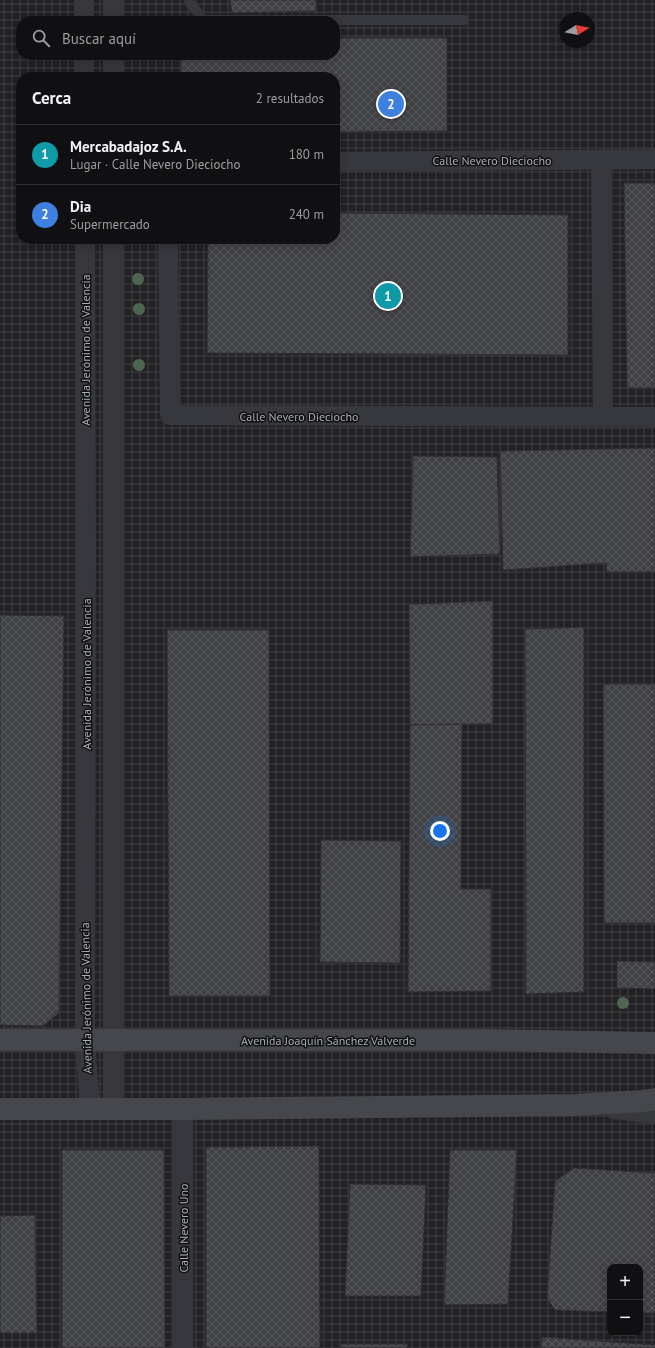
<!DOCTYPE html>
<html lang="es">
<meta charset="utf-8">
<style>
:root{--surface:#101012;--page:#19191b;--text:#f1f3f6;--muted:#9c9d9f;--line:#303032;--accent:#7c3aed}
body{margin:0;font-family:"PT Sans",sans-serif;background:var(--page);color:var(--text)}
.controls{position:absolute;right:12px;bottom:12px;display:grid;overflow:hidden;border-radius:8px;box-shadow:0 2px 10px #0003}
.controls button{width:36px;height:36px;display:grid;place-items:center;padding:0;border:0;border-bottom:1px solid var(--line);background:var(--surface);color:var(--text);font:20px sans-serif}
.compass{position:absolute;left:559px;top:12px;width:36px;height:36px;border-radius:50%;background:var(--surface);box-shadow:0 2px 10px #0003;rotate:80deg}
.you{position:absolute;left:440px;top:831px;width:14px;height:14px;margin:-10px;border:3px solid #fff;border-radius:50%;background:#1a73e8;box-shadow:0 0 0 6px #1a73e833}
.badge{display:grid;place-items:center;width:26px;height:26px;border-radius:50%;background:var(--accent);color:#fff;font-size:13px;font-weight:700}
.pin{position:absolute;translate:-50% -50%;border:2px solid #fff;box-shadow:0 1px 4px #0006}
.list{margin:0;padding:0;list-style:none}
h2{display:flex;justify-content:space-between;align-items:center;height:52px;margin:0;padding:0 16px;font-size:17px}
h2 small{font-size:13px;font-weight:400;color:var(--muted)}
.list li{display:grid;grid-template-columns:26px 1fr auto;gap:12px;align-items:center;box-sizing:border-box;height:60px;padding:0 16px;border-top:1px solid var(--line)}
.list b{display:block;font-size:15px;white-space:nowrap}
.list p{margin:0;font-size:13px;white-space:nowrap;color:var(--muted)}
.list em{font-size:13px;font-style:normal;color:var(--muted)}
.icon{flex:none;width:22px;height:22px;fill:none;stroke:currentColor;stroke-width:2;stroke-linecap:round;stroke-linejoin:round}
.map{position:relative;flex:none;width:655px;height:1348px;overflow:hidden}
.search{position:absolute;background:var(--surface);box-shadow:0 2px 10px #0003;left:16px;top:16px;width:324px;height:44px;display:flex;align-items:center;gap:10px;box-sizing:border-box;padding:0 14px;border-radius:16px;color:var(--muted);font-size:15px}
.panel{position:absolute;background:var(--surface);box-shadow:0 2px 10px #0003;left:16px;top:72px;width:324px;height:172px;border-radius:16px}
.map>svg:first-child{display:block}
</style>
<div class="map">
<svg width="655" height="1348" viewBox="0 0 655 1348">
<defs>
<pattern id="industrial-grid" width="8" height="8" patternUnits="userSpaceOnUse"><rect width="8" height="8" fill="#222225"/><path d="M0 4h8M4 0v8" fill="none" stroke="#3f3f43"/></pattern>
<pattern id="building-cross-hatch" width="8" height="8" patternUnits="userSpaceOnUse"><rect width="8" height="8" fill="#404145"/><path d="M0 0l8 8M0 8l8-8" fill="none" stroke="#595a5e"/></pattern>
</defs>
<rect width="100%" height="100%" fill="#161618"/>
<path fill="url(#industrial-grid)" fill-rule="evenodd" d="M 0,0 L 655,0 L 655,1348 L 0,1348 ZM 565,18 L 589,18 L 589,42 L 565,42 ZM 21,21 L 335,21 L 335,55 L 21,55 ZM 21,77 L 335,77 L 335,239 L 21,239 ZM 610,1267 L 640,1267 L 640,1333 L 610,1333 Z"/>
<g fill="url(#building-cross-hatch)" stroke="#303034">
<polygon points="230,0 316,0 316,11 232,13"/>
<polygon points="335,38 447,38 447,131 335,132 335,77 181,77 181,55 335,55"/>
<polygon points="624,183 655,183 655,388 627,388"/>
<polygon points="335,213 568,215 568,355 207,353 208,239 335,239"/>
<polygon points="655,448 655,572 607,572 606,563 503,570 500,451"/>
<polygon points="413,456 497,457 500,554 410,557"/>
<polygon points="493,601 493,724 410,725 409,604"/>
<polygon points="0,615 64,616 59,1013 43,1026 0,1025"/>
<polygon points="584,627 584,992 526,994 525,629"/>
<polygon points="167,630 269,630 270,996 169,996"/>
<polygon points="603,684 655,684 655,923 604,923"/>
<polygon points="462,724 461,889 491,889 491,991 408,992 410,725"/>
<polygon points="321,840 401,841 400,963 320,962"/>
<polygon points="617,961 655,962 655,989 617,988"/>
<polygon points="319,1146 320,1348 206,1348 206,1147"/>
<polygon points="62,1150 164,1150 165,1348 62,1348"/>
<polygon points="450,1150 517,1150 508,1304 444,1305"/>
<polygon points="574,1168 655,1173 655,1313 640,1313 640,1267 610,1267 610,1312 555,1310 547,1298 555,1181"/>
<polygon points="350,1184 426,1185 421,1296 345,1296"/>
<polygon points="35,1215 37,1333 0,1333 0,1216"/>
<polygon points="542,1337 655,1345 655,1348 541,1348"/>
<rect x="341" y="1344" width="66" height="4"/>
</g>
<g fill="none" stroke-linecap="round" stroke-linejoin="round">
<polyline stroke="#37383d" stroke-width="10" points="189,0 190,3 204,20 464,20"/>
<g stroke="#37383d" stroke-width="20">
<polyline points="84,0 84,21"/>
<polyline points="113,21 113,0"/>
<polyline points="84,55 84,77"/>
<polyline points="113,77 113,55"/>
<polyline points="601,160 603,417"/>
<polyline points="335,162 655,159"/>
<polyline points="85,239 86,545 85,1039 90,1108"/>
<polyline points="168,239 170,415 655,417"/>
<polyline points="113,1108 113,239"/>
<polyline points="614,1109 655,1114"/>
<polyline points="183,1348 183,1109"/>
</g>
<g stroke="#45474d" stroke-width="22">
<polyline points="0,1040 479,1040 655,1043"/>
<polyline points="0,1109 183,1109 576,1105 643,1101 655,1099"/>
</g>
</g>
<g fill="#506452">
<circle cx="138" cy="279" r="6"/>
<circle cx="139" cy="309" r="6"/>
<circle cx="139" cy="365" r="6"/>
<circle cx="623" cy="1003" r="6"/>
</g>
<g text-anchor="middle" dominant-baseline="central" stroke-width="3" stroke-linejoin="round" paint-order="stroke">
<g font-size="12" fill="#a8adb8" stroke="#111113">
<text x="492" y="160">Calle Nevero Dieciocho</text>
<text transform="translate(85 350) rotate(-90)">Avenida Jerónimo de Valencia</text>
<text x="299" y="416">Calle Nevero Dieciocho</text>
<text transform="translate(86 674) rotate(-90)">Avenida Jerónimo de Valencia</text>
<text transform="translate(86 998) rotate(-91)">Avenida Jerónimo de Valencia</text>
<text x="328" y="1040">Avenida Joaquín Sánchez Valverde</text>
<text transform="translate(183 1228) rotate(-90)">Calle Nevero Uno</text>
</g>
</g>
</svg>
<div class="controls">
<button>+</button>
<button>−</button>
</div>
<svg class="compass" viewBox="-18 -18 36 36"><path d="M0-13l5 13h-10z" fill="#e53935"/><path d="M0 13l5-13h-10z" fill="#9c9d9f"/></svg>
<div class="you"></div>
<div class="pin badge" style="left:388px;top:296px;background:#0f9aa8">1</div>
<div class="pin badge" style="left:391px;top:104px;background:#3f7fe0">2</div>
<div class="search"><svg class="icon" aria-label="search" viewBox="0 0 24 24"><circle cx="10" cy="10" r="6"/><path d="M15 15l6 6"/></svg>Buscar aquí</div>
<section class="panel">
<h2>Cerca<small>2 resultados</small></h2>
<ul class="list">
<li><span class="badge" style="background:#0f9aa8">1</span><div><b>Mercabadajoz S.A.</b><p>Lugar · Calle Nevero Dieciocho</p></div><em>180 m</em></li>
<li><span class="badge" style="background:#3f7fe0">2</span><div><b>Dia</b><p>Supermercado</p></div><em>240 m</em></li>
</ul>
</section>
</div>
